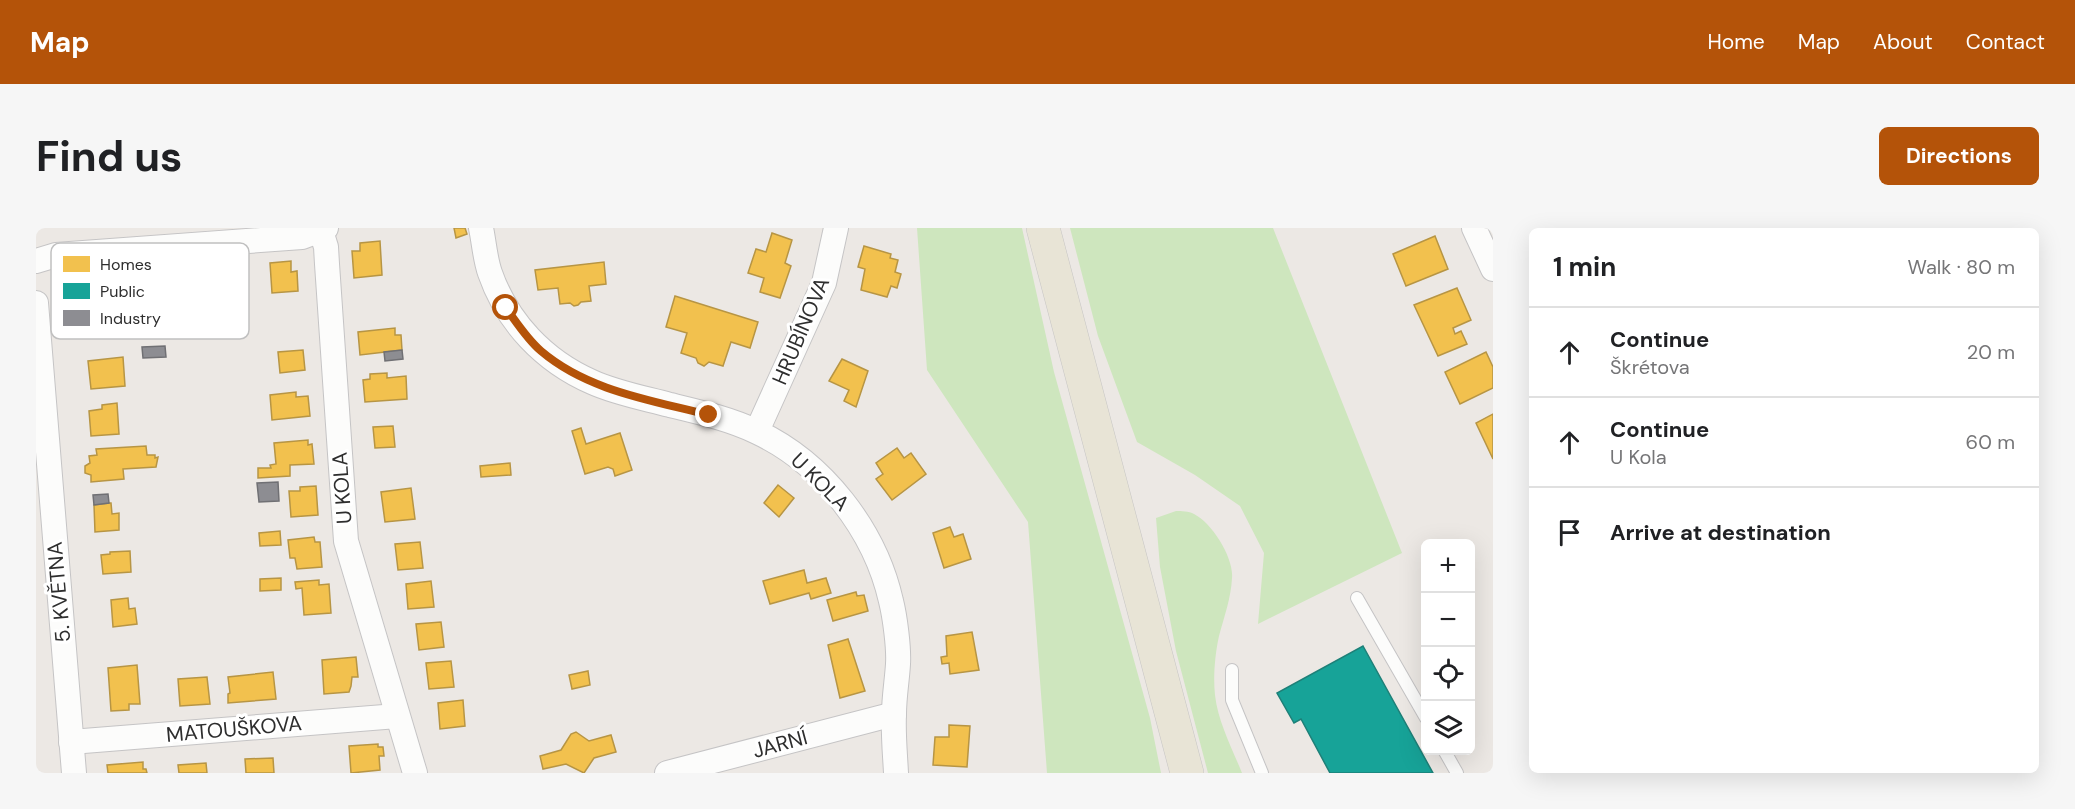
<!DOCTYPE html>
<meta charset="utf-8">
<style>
:root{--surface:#fff;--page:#f6f6f6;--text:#202124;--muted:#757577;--line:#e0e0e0;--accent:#b45309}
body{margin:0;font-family:"DM Sans",sans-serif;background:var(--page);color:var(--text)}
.controls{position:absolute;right:18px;bottom:18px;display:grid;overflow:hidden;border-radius:9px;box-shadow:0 6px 24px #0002}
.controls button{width:54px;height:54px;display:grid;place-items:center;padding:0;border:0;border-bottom:2px solid var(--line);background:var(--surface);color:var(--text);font:30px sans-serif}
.stop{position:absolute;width:18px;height:18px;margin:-14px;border:4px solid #b45309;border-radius:50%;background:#fff}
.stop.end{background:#b45309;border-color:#fff;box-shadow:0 2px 6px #0008}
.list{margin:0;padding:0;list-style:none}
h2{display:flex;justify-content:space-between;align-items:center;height:78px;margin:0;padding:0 24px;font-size:26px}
h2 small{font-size:20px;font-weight:400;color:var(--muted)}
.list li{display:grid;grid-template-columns:39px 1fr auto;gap:18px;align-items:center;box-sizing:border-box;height:90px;padding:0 24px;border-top:2px solid var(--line)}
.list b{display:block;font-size:22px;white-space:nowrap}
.list p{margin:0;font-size:20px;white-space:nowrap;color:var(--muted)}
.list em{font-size:20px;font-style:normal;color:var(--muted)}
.icon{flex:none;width:33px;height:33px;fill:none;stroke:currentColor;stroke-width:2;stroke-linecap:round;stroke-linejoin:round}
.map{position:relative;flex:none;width:1457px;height:545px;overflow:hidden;border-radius:9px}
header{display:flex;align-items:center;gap:36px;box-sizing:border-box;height:84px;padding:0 30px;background:var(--accent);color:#fff}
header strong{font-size:28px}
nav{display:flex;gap:33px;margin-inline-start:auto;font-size:21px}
.intro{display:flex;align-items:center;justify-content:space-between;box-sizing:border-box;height:144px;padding:0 36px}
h1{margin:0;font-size:42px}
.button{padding:15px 27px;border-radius:9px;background:var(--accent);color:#fff;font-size:21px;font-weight:700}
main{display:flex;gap:36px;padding:0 36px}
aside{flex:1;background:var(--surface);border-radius:9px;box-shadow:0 6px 24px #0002}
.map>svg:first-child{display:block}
</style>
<header>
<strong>Map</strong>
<nav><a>Home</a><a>Map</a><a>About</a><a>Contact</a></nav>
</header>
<div class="intro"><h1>Find us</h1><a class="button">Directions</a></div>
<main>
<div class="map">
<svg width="1457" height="545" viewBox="0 0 1457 545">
<rect width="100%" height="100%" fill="#ece8e4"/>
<g fill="#cee6be">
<polygon points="881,0 986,0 1018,144 1114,490 1125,545 1011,545 992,294 891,142"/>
<polygon points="1034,0 1237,0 1366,325 1222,396 1228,325 1204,278 1159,247 1101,214 1062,108"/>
<path d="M 1140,283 C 1145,283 1153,283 1158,286 C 1176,295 1198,330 1196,350 C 1195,370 1188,389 1183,408 C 1179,426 1177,449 1179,467 C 1182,494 1196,520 1206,545 L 1172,545 L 1140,423 L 1124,339 L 1120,290 Z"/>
</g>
<g fill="#f2c14e" stroke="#b79544" stroke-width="1.5">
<polygon points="418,0 429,0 431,6 420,10"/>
<polygon points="736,5 756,12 749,35 755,38 744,70 724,64 728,50 712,45 720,21 730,24"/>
<polygon points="1399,8 1412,41 1370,58 1357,26"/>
<polygon points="344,13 346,47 318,50 316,23 324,23 324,15"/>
<polygon points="828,18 855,26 854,30 862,32 859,44 865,46 861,60 855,58 851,69 825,62 829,41 822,39"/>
<polygon points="255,33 255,44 261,43 262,63 236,65 234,35"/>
<polygon points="568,34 570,56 553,58 555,73 545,74 542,77 538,78 534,75 524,76 522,60 502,62 499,42"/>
<polygon points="1421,60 1435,92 1417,100 1419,106 1425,103 1431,116 1402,128 1378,77"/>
<polygon points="639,68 722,94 714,120 695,114 687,138 673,134 668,138 662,135 660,130 645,125 651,105 630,99"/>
<polygon points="359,100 359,107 365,107 366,122 324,127 322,104"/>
<polygon points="267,122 269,142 244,145 242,124"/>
<polygon points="1450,124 1457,139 1457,160 1424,176 1409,144"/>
<polygon points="87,129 89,158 55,161 52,133"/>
<polygon points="806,131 832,143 820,179 808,173 813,162 793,153"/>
<polygon points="351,145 351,150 370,148 371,171 329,174 327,152 334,151 334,146"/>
<polygon points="260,164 260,169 272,168 274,188 236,192 234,167"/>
<polygon points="81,175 83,206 55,208 53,183 66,181 66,177"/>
<polygon points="1457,186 1457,231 1440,195"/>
<polygon points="357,198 359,219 339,220 337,199"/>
<polygon points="545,200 550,216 584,205 596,242 579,248 577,241 572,239 549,246 536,203"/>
<polygon points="272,212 272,217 276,216 278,236 254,237 254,248 222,250 222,240 235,240 234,237 240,236 238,215"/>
<polygon points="110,218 111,227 119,227 119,230 122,229 120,239 87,241 88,251 55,254 55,247 49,245 49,238 54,235 53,228 61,227 60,221"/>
<polygon points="861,220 868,230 875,225 890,246 856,272 840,251 847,246 840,235"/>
<polygon points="474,235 475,247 445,249 444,238"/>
<polygon points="742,257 758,270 743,289 728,275"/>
<polygon points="280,258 282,287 255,289 253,263 264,263 264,259"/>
<polygon points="375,260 379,291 349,294 345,264"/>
<polygon points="73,275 75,275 76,286 83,285 83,302 59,304 58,277"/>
<polygon points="914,299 918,309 927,306 935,331 908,340 897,305"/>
<polygon points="244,303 245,317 224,318 223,305"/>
<polygon points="278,309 279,314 284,314 286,339 261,341 259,330 254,330 252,312"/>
<polygon points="384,314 387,340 362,342 359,316"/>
<polygon points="94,323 95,344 67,346 65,327 74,326 74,324"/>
<polygon points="768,342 771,355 790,350 795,365 775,371 773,365 734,376 727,353"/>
<polygon points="245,350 245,362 224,363 224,351"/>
<polygon points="283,352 283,357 293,356 295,385 268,387 266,360 260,361 259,354"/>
<polygon points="395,353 398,379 372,381 370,356"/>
<polygon points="820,364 821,368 828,367 832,383 797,393 791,372"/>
<polygon points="92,370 93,381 99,380 101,396 77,399 75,372"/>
<polygon points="405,394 408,419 383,422 380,396"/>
<polygon points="936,404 943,442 914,446 913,435 906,436 905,429 911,428 910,408"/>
<polygon points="812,411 829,463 804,470 792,417"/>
<polygon points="320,429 322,449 316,449 315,458 313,464 288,466 286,432"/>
<polygon points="415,433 418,459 393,461 390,435"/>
<polygon points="101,437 104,476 93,476 93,482 75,483 72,440"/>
<polygon points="552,443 554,457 536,461 533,447"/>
<polygon points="237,444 240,471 192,475 192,466 194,465 192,449"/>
<polygon points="171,449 174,476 144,478 142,451"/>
<polygon points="427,472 429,498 404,501 402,475"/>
<polygon points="913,497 934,498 931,539 897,537 899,509 913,509"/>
<polygon points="540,504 553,513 575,507 580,524 558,530 548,545 530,536 507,541 504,528 525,522 535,506"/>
<polygon points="342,516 342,519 347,519 348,528 343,528 344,542 315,545 313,518"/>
<polygon points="237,530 238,545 210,545 209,531"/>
<polygon points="107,534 107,541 110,541 111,545 72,545 71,537"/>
<polygon points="170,535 171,545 143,545 142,537"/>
</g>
<polygon fill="#17a398" stroke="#1e8078" stroke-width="1.5" points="1327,418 1397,545 1294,545 1265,491 1258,495 1241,465"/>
<g fill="#8d8d92" stroke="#707074" stroke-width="1.5">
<polygon points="129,118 130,129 107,130 106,119"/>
<polygon points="366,122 367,131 349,133 348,124"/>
<polygon points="242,254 243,273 223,274 221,255"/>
<polygon points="72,266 73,275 58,277 57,267"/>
</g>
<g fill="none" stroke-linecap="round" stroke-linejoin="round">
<defs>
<g id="service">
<polyline points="1321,370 1390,490"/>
<polyline points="1196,442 1196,472 1226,545"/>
<polyline points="1408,522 1421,545"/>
</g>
<g id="minor">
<path d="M 445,0 C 448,14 449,31 454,45 C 471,94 508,133 556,154 C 580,165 608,170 634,177 C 663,184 694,191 721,204 C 787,235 839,302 855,373 C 859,389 863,420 862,436 C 861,453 858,469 858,486 C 857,506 859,525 860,545"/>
<polyline points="1438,0 1457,41"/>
<polyline points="285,3 290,19 291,36 310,313 379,545"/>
<polyline points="0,33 20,27 266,9 290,0"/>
<polyline points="0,75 38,545"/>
<polyline points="721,203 788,55 800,0"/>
<polyline points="35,514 361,488"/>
<polyline points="631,545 858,486"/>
</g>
<polyline id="primary" points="1007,0 1151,545"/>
</defs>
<use href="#service" stroke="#c5c4c5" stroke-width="14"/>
<use href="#minor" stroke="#c5c4c5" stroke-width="26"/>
<use href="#primary" stroke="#c6c5c4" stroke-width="34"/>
<use href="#service" stroke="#fcfcfb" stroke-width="12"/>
<use href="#minor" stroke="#fcfcfb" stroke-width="24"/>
<use href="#primary" stroke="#e8e4d6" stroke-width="33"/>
</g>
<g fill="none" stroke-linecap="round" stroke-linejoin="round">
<path stroke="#b45309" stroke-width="8" d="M 470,80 C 481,95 491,111 505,123 C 552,163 615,172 673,187"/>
</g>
<g text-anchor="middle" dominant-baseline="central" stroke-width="6" stroke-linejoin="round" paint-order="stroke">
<g font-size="21" fill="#2e2e2e" stroke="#fff">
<text transform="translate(765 103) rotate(-67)">HRUBÍNOVA</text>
<text transform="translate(784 254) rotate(45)">U KOLA</text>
<text transform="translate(306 260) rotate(-94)">U KOLA</text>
<text transform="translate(23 364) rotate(-95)">5. KVĚTNA</text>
<text transform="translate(198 501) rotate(-5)">MATOUŠKOVA</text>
<text transform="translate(744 516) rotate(-15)">JARNÍ</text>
</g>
</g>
<rect x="15" y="15" width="198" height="96" rx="9" fill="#fff" stroke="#c0c0c0" stroke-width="1.5"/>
<rect x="27" y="28" width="27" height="16" fill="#f2c14e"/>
<rect x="27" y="55" width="27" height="16" fill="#17a398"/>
<rect x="27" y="82" width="27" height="16" fill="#8d8d92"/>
<g font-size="16" fill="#2e2e2e">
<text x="64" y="42">Homes</text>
<text x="64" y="69">Public</text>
<text x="64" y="96">Industry</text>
</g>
</svg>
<div class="controls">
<button>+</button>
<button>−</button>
<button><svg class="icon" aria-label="locate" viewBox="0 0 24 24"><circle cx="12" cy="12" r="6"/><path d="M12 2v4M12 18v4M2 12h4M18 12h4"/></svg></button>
<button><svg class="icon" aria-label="layers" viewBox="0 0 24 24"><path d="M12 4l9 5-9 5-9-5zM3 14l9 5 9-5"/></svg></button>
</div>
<div class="stop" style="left:470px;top:80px"></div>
<div class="stop end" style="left:673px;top:187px"></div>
</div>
<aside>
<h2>1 min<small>Walk · 80 m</small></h2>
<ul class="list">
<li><svg class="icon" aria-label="ahead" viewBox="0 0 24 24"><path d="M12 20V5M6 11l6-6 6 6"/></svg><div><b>Continue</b><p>Škrétova</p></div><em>20 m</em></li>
<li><svg class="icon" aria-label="ahead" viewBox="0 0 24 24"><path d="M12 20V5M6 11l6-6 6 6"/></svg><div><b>Continue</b><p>U Kola</p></div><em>60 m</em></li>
<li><svg class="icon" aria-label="arrive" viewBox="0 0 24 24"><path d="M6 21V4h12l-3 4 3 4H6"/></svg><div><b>Arrive at destination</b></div></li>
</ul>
</aside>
</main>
